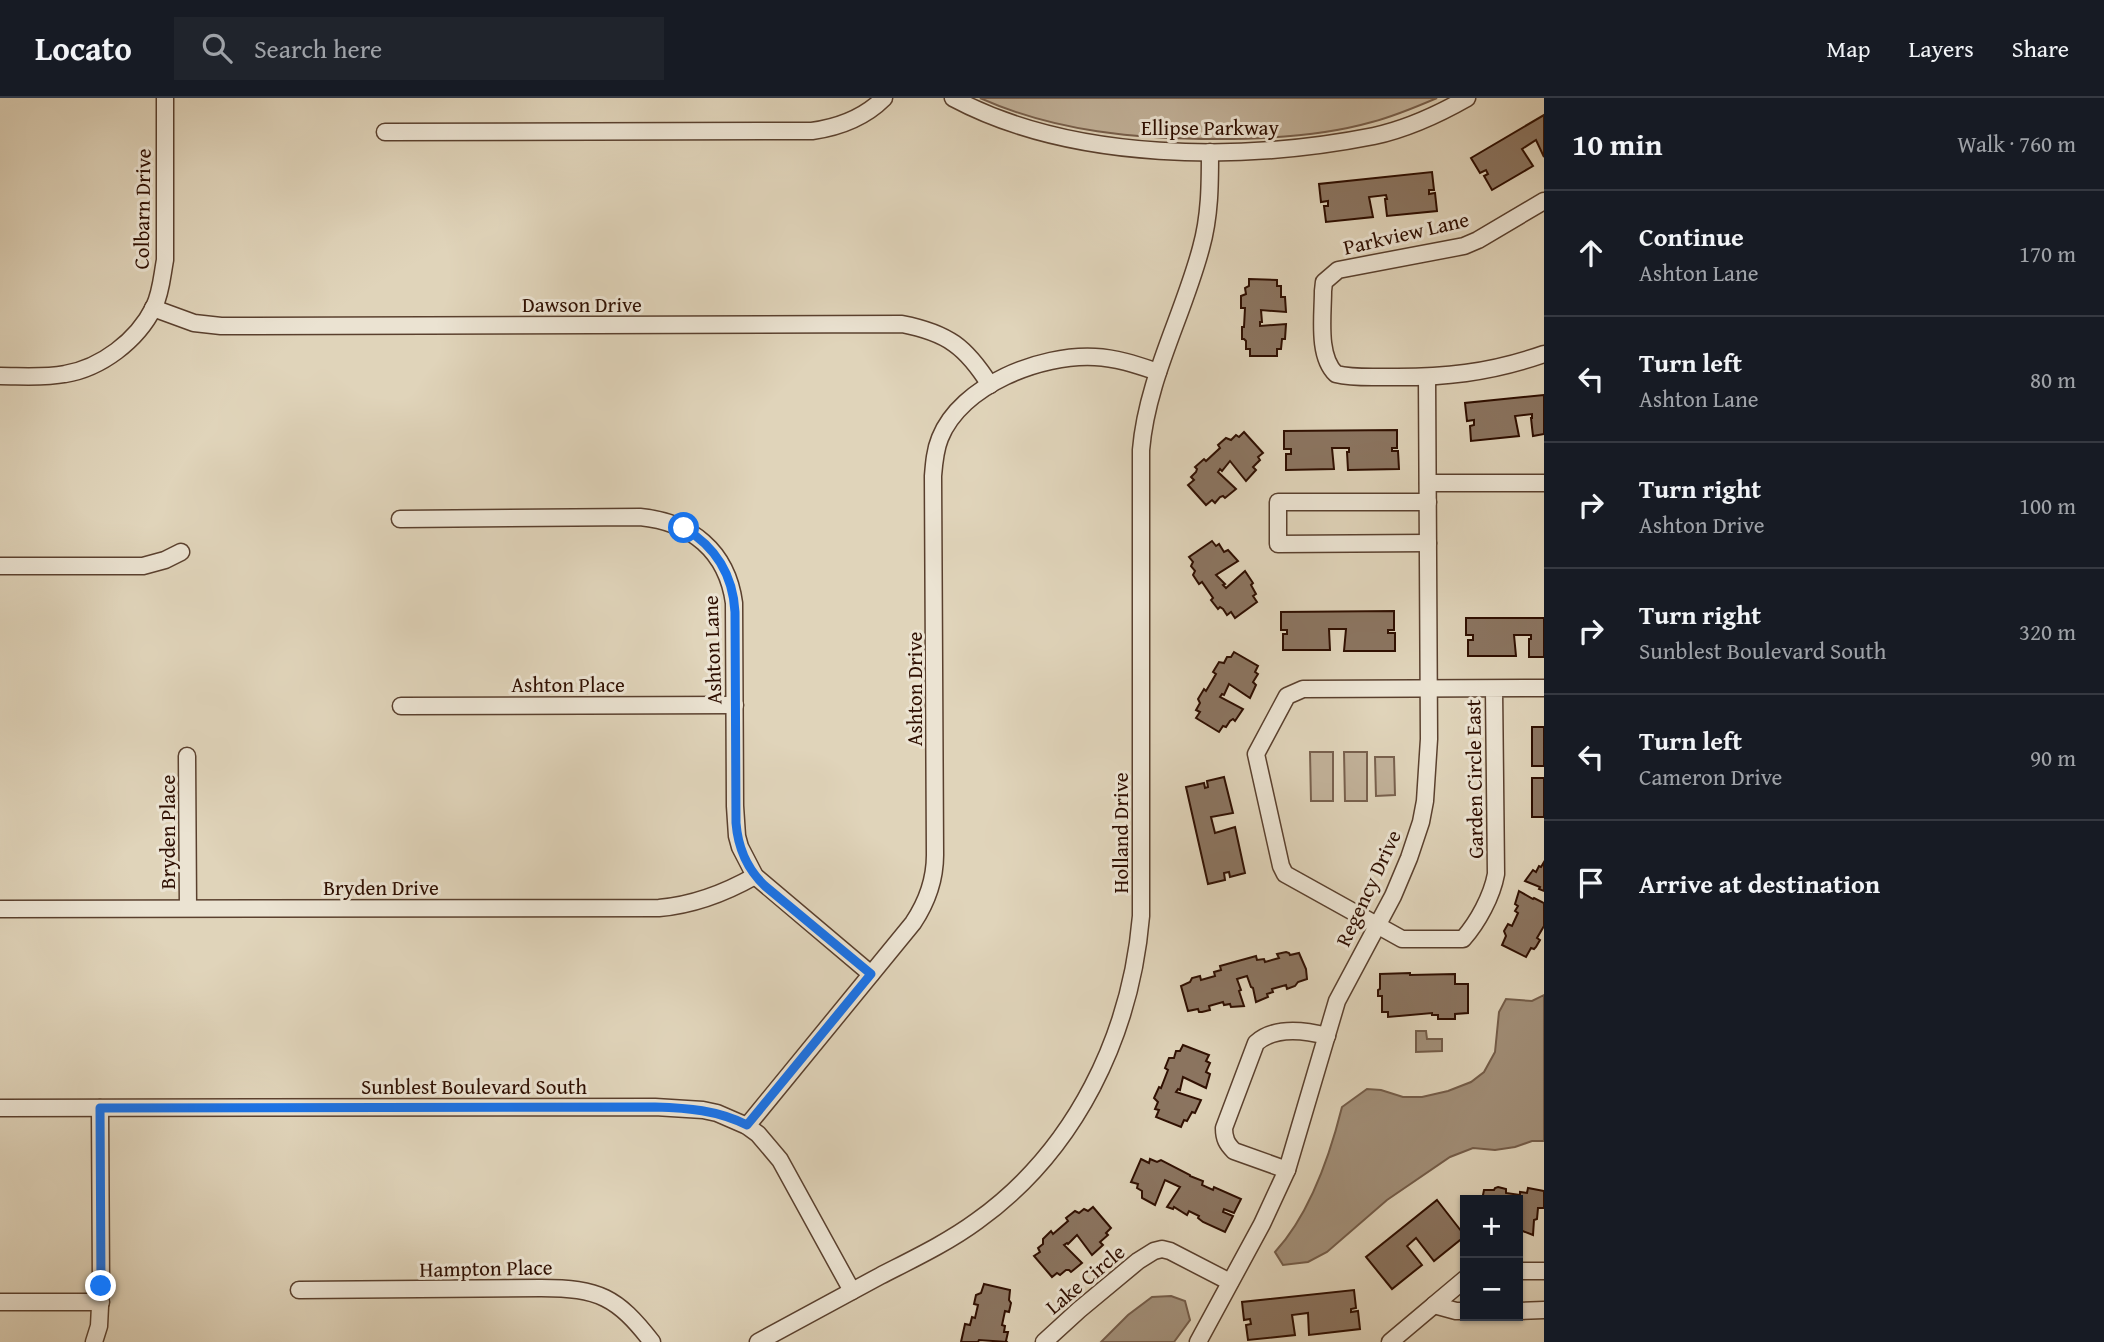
<!DOCTYPE html>
<meta charset="utf-8">
<style>
:root{--surface:#171b24;--page:#20242c;--text:#f1f3f6;--muted:#9ea1a6;--line:#363941}
body{margin:0;font-family:"Gentium Book Plus",serif;background:var(--page);color:var(--text)}
.controls{position:absolute;right:21px;bottom:21px;display:grid;overflow:hidden;border-radius:0px;box-shadow:0 2px 5px #0004}
.controls button{width:63px;height:63px;display:grid;place-items:center;padding:0;border:0;border-bottom:2px solid var(--line);background:var(--surface);color:var(--text);font:35px sans-serif}
.stop{position:absolute;width:21px;height:21px;margin:-16px;border:5px solid #1a73e8;border-radius:50%;background:#fff}
.stop.end{background:#1a73e8;border-color:#fff;box-shadow:0 2px 7px #0008}
.list{margin:0;padding:0;list-style:none}
h2{display:flex;justify-content:space-between;align-items:center;height:91px;margin:0;padding:0 28px;font-size:30px}
h2 small{font-size:23px;font-weight:400;color:var(--muted)}
.list li{display:grid;grid-template-columns:46px 1fr auto;gap:21px;align-items:center;box-sizing:border-box;height:126px;padding:0 28px;border-top:2px solid var(--line)}
.list b{display:block;font-size:26px;white-space:nowrap}
.list p{margin:0;font-size:23px;white-space:nowrap;color:var(--muted)}
.list em{font-size:23px;font-style:normal;color:var(--muted)}
.icon{flex:none;width:38px;height:38px;fill:none;stroke:currentColor;stroke-width:2;stroke-linecap:round;stroke-linejoin:round}
.map{position:relative;flex:none;width:1544px;height:1244px;overflow:hidden}
header{display:flex;align-items:center;gap:42px;box-sizing:border-box;height:98px;padding:0 35px;background:var(--surface);border-bottom:2px solid var(--line)}
header strong{font-size:33px}
nav{display:flex;gap:38px;margin-inline-start:auto;font-size:24px}
.search{width:490px;height:63px;background:var(--page);display:flex;align-items:center;gap:18px;box-sizing:border-box;padding:0 24px;border-radius:0px;color:var(--muted);font-size:26px}
main{display:flex}
aside{flex:1;background:var(--surface)}
.map>svg:first-child{display:block}
</style>
<header>
<strong>Locato</strong>
<div class="search"><svg class="icon" aria-label="search" viewBox="0 0 24 24"><circle cx="10" cy="10" r="6"/><path d="M15 15l6 6"/></svg>Search here</div>
<nav><a>Map</a><a>Layers</a><a>Share</a></nav>
</header>
<main>
<div class="map">
<svg width="1544" height="1244" viewBox="0 0 1544 1244">
<rect width="100%" height="100%" fill="#e0d4ba"/>
<filter id="stains"><feTurbulence type="fractalNoise" baseFrequency=".00286" numOctaves="4"/><feColorMatrix values="0 0 0 0 .2 0 0 0 0 .09 0 0 0 0 .02 0 0 0 .5 -.17"/></filter>
<radialGradient id="worn" r=".72"><stop offset=".6" stop-color="#630" stop-opacity="0"/><stop offset="1" stop-color="#630" stop-opacity=".3"/></radialGradient>
<g fill="#c2b29a" stroke="#78604d" stroke-width="2">
<path d="M 980,0 L 1437,0 C 1416,9 1395,18 1372,24 C 1323,38 1270,41 1219,41 C 1137,41 1056,34 980,0 Z"/>
<polygon points="1310,654 1333,654 1333,703 1311,703"/>
<polygon points="1344,654 1367,654 1367,703 1345,703"/>
<polygon points="1375,659 1394,659 1395,697 1376,698"/>
</g>
<g fill="#a3917b" stroke="#745d4a" stroke-width="2">
<path d="M 1544,897 L 1544,1043 L 1532,1043 L 1515,1049 L 1495,1052 L 1473,1050 L 1450,1059 L 1387,1102 L 1327,1154 L 1308,1164 L 1283,1167 L 1275,1154 C 1309,1117 1330,1057 1342,1009 L 1367,991 L 1381,992 L 1403,999 L 1422,999 L 1448,993 L 1471,984 L 1484,974 L 1495,954 L 1499,914 L 1506,901 L 1532,903 Z"/>
<polygon points="1416,933 1426,933 1427,941 1442,941 1442,953 1416,954"/>
<polygon points="1171,1198 1185,1203 1190,1222 1174,1244 1101,1244 1128,1217 1152,1199"/>
</g>
<g fill="#8b7561" stroke="#2e0e00" stroke-width="2">
<polygon points="1544,17 1544,59 1536,42 1522,51 1533,68 1492,92 1484,78 1488,76 1486,72 1480,75 1471,60"/>
<polygon points="1432,74 1434,92 1429,92 1429,96 1435,95 1437,113 1387,118 1385,101 1387,101 1386,97 1369,99 1373,119 1326,124 1324,108 1328,108 1328,103 1321,104 1319,86"/>
<polygon points="1249,181 1277,182 1277,188 1281,188 1281,199 1285,199 1286,214 1261,212 1262,224 1260,224 1260,228 1286,226 1285,241 1282,241 1281,251 1277,251 1277,258 1250,258 1250,251 1246,251 1246,243 1244,241 1242,241 1242,229 1244,229 1245,210 1241,210 1241,198 1246,196 1245,190 1249,188"/>
<polygon points="1544,297 1544,336 1533,338 1531,320 1532,320 1532,316 1515,318 1519,338 1471,343 1470,328 1474,327 1474,322 1467,323 1465,305"/>
<polygon points="1397,332 1397,350 1392,350 1392,353 1398,353 1399,371 1348,372 1347,354 1349,354 1349,350 1332,350 1334,371 1286,372 1286,356 1291,356 1291,351 1284,351 1284,333"/>
<polygon points="1244,334 1263,355 1258,359 1260,362 1253,369 1256,372 1246,383 1230,363 1222,373 1220,371 1218,374 1236,391 1225,400 1223,398 1220,399 1215,405 1212,402 1206,407 1188,387 1194,382 1191,379 1196,374 1197,371 1195,369 1204,361 1206,363 1220,350 1218,347 1226,340 1231,342 1236,337 1239,339"/>
<polygon points="1212,443 1216,448 1219,446 1224,454 1228,452 1238,463 1216,477 1225,486 1223,487 1226,490 1245,473 1253,485 1251,487 1256,496 1253,498 1257,504 1235,520 1231,514 1227,517 1223,511 1220,509 1218,511 1211,502 1213,500 1202,484 1199,486 1193,477 1195,473 1191,468 1193,464 1189,459"/>
<polygon points="1394,513 1394,532 1388,532 1388,535 1395,535 1395,553 1344,553 1346,531 1329,531 1330,552 1283,552 1283,536 1287,536 1287,532 1281,532 1281,514"/>
<polygon points="1466,520 1544,520 1544,559 1529,559 1529,541 1531,541 1531,537 1514,537 1516,558 1468,558 1468,542 1473,542 1473,537 1466,537"/>
<polygon points="1234,554 1258,568 1255,574 1258,576 1253,584 1256,587 1250,600 1229,586 1224,597 1222,596 1220,599 1243,611 1235,623 1233,621 1230,623 1226,629 1223,628 1219,634 1196,620 1200,614 1196,612 1200,605 1198,601 1204,591 1206,593 1216,576 1213,574 1219,564 1224,565 1227,559 1231,559"/>
<rect x="1532" y="629" width="12" height="39"/>
<polygon points="1224,679 1233,715 1211,719 1215,735 1235,729 1245,775 1230,779 1229,774 1224,775 1225,782 1208,786 1186,689 1204,685 1205,690 1208,689 1207,683"/>
<rect x="1532" y="680" width="12" height="39"/>
<polygon points="1544,764 1544,793 1539,791 1540,789 1525,783 1533,772 1536,774 1539,768 1541,769"/>
<polygon points="1519,793 1533,801 1534,800 1544,805 1544,828 1537,840 1540,842 1536,849 1534,851 1531,850 1526,859 1502,847 1506,838 1504,833 1508,826 1512,828 1518,815 1515,813 1518,808 1515,806"/>
<polygon points="1286,854 1289,855 1290,857 1299,855 1306,871 1307,881 1298,884 1295,888 1287,891 1286,887 1272,891 1273,894 1267,896 1268,899 1256,904 1253,890 1251,889 1247,878 1237,881 1241,892 1239,893 1244,908 1231,909 1230,906 1224,907 1223,904 1209,908 1210,912 1202,914 1199,914 1198,911 1188,913 1181,888 1190,884 1192,880 1200,878 1201,882 1215,878 1214,874 1221,872 1220,868 1256,858 1257,862 1264,861 1265,864 1279,860 1277,856"/>
<polygon points="1410,875 1410,877 1455,876 1455,886 1468,886 1468,915 1455,916 1455,921 1438,921 1438,917 1432,917 1432,915 1388,919 1388,914 1382,914 1382,898 1378,898 1378,892 1380,891 1380,876"/>
<polygon points="1183,947 1209,957 1206,963 1210,965 1206,974 1210,976 1206,990 1183,979 1180,992 1178,991 1176,994 1201,1002 1195,1015 1192,1014 1187,1023 1184,1022 1181,1029 1156,1019 1159,1012 1155,1011 1158,1004 1154,1000 1159,989 1161,990 1168,972 1165,970 1169,960 1174,960 1176,953 1180,953"/>
<polygon points="1141,1061 1149,1065 1150,1061 1157,1064 1161,1062 1190,1077 1190,1078 1203,1083 1202,1087 1213,1092 1214,1089 1241,1101 1234,1115 1224,1111 1223,1114 1233,1118 1225,1134 1203,1124 1198,1120 1199,1118 1189,1113 1187,1117 1174,1109 1173,1111 1167,1109 1180,1089 1165,1082 1155,1107 1142,1100 1142,1093 1137,1090 1138,1086 1131,1084"/>
<polygon points="1498,1089 1506,1091 1506,1095 1520,1097 1520,1094 1527,1095 1528,1090 1544,1093 1544,1110 1538,1110 1537,1121 1534,1122 1533,1137 1520,1132 1521,1129 1518,1128 1518,1102 1482,1102 1484,1092 1494,1092 1495,1090"/>
<polygon points="1437,1102 1465,1138 1434,1163 1416,1140 1407,1148 1422,1167 1392,1191 1366,1159"/>
<polygon points="1093,1109 1111,1130 1106,1135 1108,1137 1100,1144 1103,1147 1092,1157 1077,1137 1068,1146 1067,1145 1064,1147 1082,1165 1071,1174 1069,1172 1066,1172 1060,1177 1057,1175 1052,1179 1034,1158 1040,1154 1038,1150 1043,1146 1043,1141 1051,1133 1053,1136 1068,1123 1066,1120 1075,1113 1079,1115 1084,1111 1088,1113"/>
<polygon points="984,1186 1010,1192 1009,1202 1011,1205 1009,1214 1005,1213 1002,1227 1005,1228 1004,1234 1008,1234 1006,1243 1007,1244 979,1242 978,1244 961,1244 965,1226 970,1227 972,1219 975,1220 978,1207 974,1206 976,1197 981,1195"/>
<polygon points="1354,1192 1356,1210 1351,1211 1351,1214 1358,1213 1360,1231 1309,1237 1308,1215 1292,1217 1295,1237 1248,1242 1246,1227 1251,1226 1250,1221 1244,1222 1242,1204"/>
</g>
<g fill="none" stroke-linecap="round" stroke-linejoin="round">
<defs>
<g id="minor">
<path d="M 953,0 C 1073,64 1243,64 1374,38 C 1406,31 1439,16 1467,0"/>
<path d="M 385,34 L 812,33 C 840,29 864,20 884,0"/>
<path d="M 1544,103 L 1478,142 L 1464,148 L 1338,172 L 1324,184 L 1323,193 C 1323,218 1317,258 1336,276 C 1352,280 1369,279 1385,279 C 1442,280 1490,275 1544,256"/>
<path d="M 153,210 L 194,225 L 221,228 L 902,226 C 948,235 966,249 990,287"/>
<path d="M 0,278 C 21,278 44,280 65,276 C 101,270 137,243 154,209 C 161,195 162,178 165,162 L 165,0"/>
<polyline points="1428,385 1544,385"/>
<polyline points="1428,404 1278,404 1278,446 1428,445"/>
<path d="M 400,421 L 640,419 C 691,424 727,453 734,505 L 735,708 L 737,738 L 740,749 L 755,778 L 871,876"/>
<polyline points="0,468 143,468 165,462 181,454"/>
<path d="M 1494,591 L 1496,776 C 1492,798 1478,824 1463,841 L 1402,841 L 1285,776 L 1281,768 L 1256,656 L 1287,598 L 1303,591 L 1544,590"/>
<polyline points="401,608 735,607"/>
<polyline points="187,658 188,810"/>
<path d="M 0,811 L 659,810 C 694,807 725,795 755,778"/>
<polyline points="0,1010 655,1009 703,1012 717,1015 747,1028 758,1036 780,1062 852,1193"/>
<path d="M 747,1028 L 913,825 C 927,804 935,781 935,757 L 933,378 C 934,365 935,352 940,340 C 961,287 1041,256 1095,259 C 1117,260 1137,267 1158,274"/>
<path d="M 1287,1072 L 1234,1053 C 1227,1046 1224,1041 1224,1030 L 1256,945 C 1275,928 1304,932 1327,938"/>
<polyline points="1518,1173 1544,1173"/>
<polyline points="1465,1181 1434,1207 1456,1213 1465,1213"/>
<path d="M 299,1192 L 541,1190 C 599,1190 617,1199 652,1244"/>
<polyline points="0,1204 101,1204"/>
<polyline points="1518,1213 1544,1212"/>
<polyline points="94,1244 99,1228 101,1188 100,1010"/>
<path d="M 758,1244 C 798,1222 839,1200 880,1178 C 913,1161 947,1145 977,1123 C 1076,1052 1131,937 1141,818 L 1141,352 C 1147,281 1183,218 1201,150 C 1210,118 1210,86 1210,54"/>
<polyline points="1044,1244 1079,1212 1138,1163 1154,1153 1162,1151 1170,1153 1230,1184"/>
<polyline points="1198,1244 1262,1126 1287,1072 1337,903 1393,798 1409,760 1421,724 1425,703 1429,641 1427,279"/>
<polyline points="1390,1244 1434,1207"/>
</g>
</defs>
<use href="#minor" stroke="#5a402e" stroke-width="19"/>
<use href="#minor" stroke="#ebe3d2" stroke-width="16"/>
</g>
<g fill="none" stroke-linecap="round" stroke-linejoin="round">
<path stroke="#1a73e8" stroke-width="9" d="M 101,1188 L 100,1010 L 655,1009 C 688,1010 717,1012 747,1027 L 871,876 L 765,788 C 747,771 738,750 736,725 L 735,514 C 733,478 716,449 684,430"/>
</g>
<g text-anchor="middle" dominant-baseline="central" stroke-width="6" stroke-linejoin="round" paint-order="stroke">
<g font-size="21" fill="#2e0e00" stroke="#ebe3d2">
<text x="1210" y="29">Ellipse Parkway</text>
<text transform="translate(142 111) rotate(-89)">Colbarn Drive</text>
<text transform="translate(1406 135) rotate(-13)">Parkview Lane</text>
<text x="582" y="206">Dawson Drive</text>
<text transform="translate(712 552) rotate(-92)">Ashton Lane</text>
<text x="568" y="586">Ashton Place</text>
<text transform="translate(914 591) rotate(-90)">Ashton Drive</text>
<text transform="translate(1474 681) rotate(-91)">Garden Circle East</text>
<text transform="translate(167 734) rotate(-90)">Bryden Place</text>
<text transform="translate(1120 735) rotate(-90)">Holland Drive</text>
<text x="381" y="789">Bryden Drive</text>
<text transform="translate(1368 790) rotate(-65)">Regency Drive</text>
<text x="474" y="988">Sunblest Boulevard South</text>
<text transform="translate(486 1170) rotate(-1)">Hampton Place</text>
<text transform="translate(1085 1181) rotate(-40)">Lake Circle</text>
</g>
</g>
<rect width="100%" height="100%" filter="url(#stains)"/>
<rect width="100%" height="100%" fill="url(#worn)"/>
</svg>
<div class="controls">
<button>+</button>
<button>−</button>
</div>
<div class="stop" style="left:684px;top:430px"></div>
<div class="stop end" style="left:101px;top:1188px"></div>
</div>
<aside>
<h2>10 min<small>Walk · 760 m</small></h2>
<ul class="list">
<li><svg class="icon" aria-label="ahead" viewBox="0 0 24 24"><path d="M12 20V5M6 11l6-6 6 6"/></svg><div><b>Continue</b><p>Ashton Lane</p></div><em>170 m</em></li>
<li><svg class="icon" aria-label="left" viewBox="0 0 24 24"><path d="M17 20v-9H6M10 6l-5 5 5 5"/></svg><div><b>Turn left</b><p>Ashton Lane</p></div><em>80 m</em></li>
<li><svg class="icon" aria-label="right" viewBox="0 0 24 24"><path d="M7 20v-9h11M14 6l5 5-5 5"/></svg><div><b>Turn right</b><p>Ashton Drive</p></div><em>100 m</em></li>
<li><svg class="icon" aria-label="right" viewBox="0 0 24 24"><path d="M7 20v-9h11M14 6l5 5-5 5"/></svg><div><b>Turn right</b><p>Sunblest Boulevard South</p></div><em>320 m</em></li>
<li><svg class="icon" aria-label="left" viewBox="0 0 24 24"><path d="M17 20v-9H6M10 6l-5 5 5 5"/></svg><div><b>Turn left</b><p>Cameron Drive</p></div><em>90 m</em></li>
<li><svg class="icon" aria-label="arrive" viewBox="0 0 24 24"><path d="M6 21V4h12l-3 4 3 4H6"/></svg><div><b>Arrive at destination</b></div></li>
</ul>
</aside>
</main>
